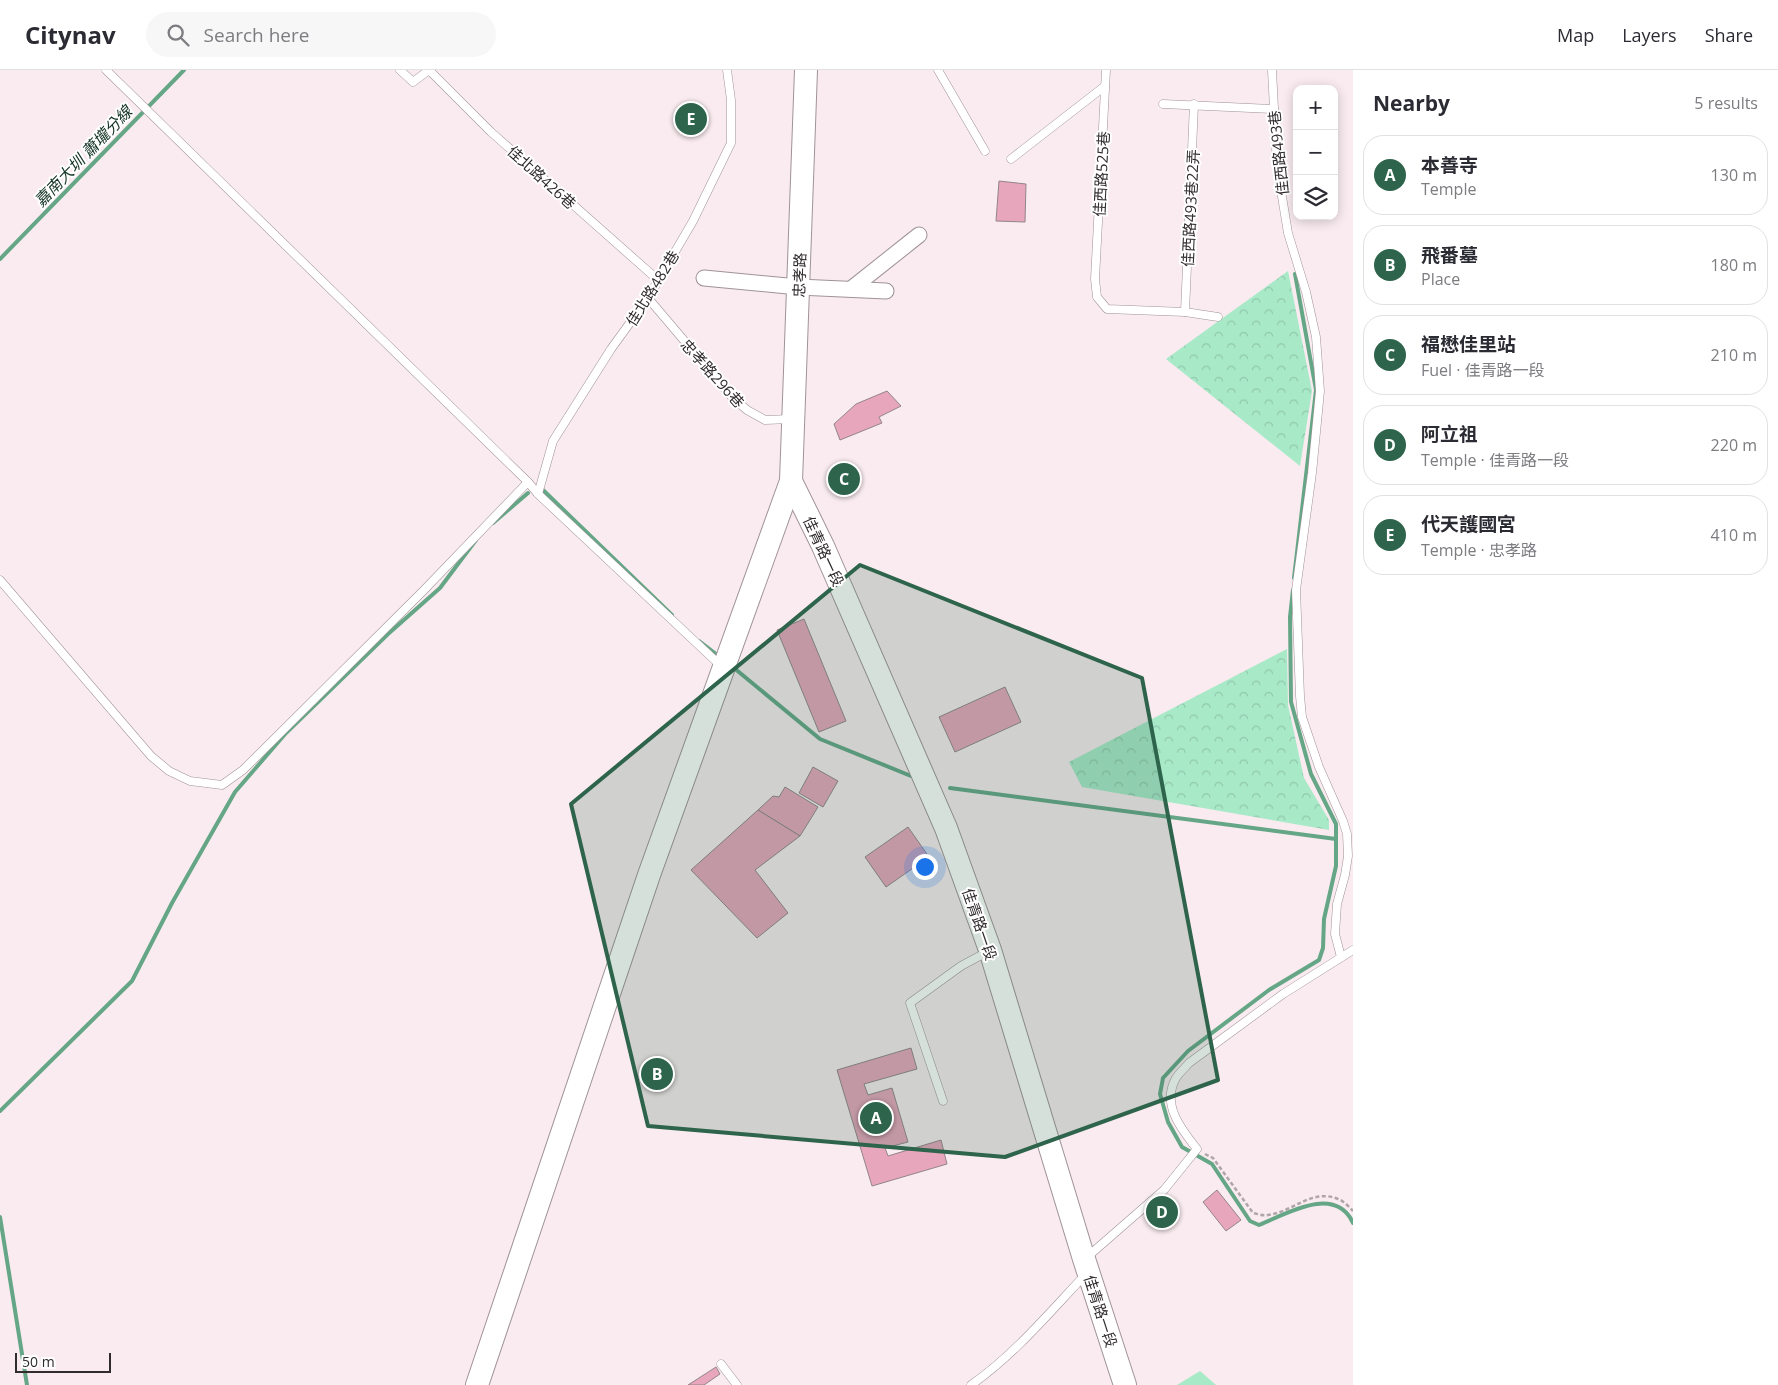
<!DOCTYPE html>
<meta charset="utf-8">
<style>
:root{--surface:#fff;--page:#f7f7f7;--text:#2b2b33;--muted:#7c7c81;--line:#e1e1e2;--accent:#2d644b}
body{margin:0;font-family:"Open Sans","Noto Sans TC",sans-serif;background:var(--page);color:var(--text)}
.controls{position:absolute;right:15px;top:15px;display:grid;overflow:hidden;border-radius:10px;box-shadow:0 2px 12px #0003}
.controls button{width:45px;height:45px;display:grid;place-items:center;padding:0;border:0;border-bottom:1px solid var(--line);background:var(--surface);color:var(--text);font:25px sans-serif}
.scale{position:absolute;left:15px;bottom:12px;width:96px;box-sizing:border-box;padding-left:5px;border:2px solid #302b2d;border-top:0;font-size:14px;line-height:18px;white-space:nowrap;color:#302b2d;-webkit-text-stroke:4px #fff;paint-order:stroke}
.you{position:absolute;left:924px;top:796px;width:18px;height:18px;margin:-12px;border:4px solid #fff;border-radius:50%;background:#1a73e8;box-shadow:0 0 0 8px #1a73e833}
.badge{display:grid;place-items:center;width:32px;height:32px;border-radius:50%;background:var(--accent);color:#fff;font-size:16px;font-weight:700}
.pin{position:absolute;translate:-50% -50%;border:2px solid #fff;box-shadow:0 1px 5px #0006}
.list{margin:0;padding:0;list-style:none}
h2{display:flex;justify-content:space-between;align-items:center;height:65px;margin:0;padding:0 20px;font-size:21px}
h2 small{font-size:16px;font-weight:400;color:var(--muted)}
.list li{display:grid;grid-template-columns:32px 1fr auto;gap:15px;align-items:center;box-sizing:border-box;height:80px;margin:0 10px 10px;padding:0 10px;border:1px solid var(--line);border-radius:20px}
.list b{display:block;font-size:19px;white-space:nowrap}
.list p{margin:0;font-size:16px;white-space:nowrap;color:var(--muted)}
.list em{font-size:16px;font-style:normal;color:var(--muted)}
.icon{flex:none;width:28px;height:28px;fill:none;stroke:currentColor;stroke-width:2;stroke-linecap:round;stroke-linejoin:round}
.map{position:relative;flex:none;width:1353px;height:1315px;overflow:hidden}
header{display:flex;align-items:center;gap:30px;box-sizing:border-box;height:70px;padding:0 25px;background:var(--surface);border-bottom:1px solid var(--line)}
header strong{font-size:24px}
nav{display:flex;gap:28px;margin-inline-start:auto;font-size:18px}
.search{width:350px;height:45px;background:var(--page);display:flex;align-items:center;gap:12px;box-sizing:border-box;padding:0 18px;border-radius:28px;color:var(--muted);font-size:19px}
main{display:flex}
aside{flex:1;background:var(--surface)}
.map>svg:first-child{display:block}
</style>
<header>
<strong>Citynav</strong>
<div class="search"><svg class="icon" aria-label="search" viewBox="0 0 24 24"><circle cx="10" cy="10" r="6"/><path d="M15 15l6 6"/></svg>Search here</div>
<nav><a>Map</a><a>Layers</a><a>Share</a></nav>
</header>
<main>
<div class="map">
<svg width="1353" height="1315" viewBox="0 0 1353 1315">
<defs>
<pattern id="forest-crowns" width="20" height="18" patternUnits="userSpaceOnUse" patternTransform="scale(1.25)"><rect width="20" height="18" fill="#a8e9c8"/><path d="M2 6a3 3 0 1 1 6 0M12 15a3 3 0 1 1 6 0" fill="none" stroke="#91c8ac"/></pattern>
</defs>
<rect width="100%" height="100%" fill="#f9ebef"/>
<polygon fill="#a8e9c8" points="1200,1301 1216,1315 1177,1315"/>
<g fill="url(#forest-crowns)">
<polygon points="1288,201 1312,321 1300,396 1166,289"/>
<polygon points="1287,579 1288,635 1304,708 1329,750 1329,760 1082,717 1069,692"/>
</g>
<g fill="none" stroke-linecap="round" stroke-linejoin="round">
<g stroke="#64a686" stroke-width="4">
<polyline points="0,189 184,0"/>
<polyline points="543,420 672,545"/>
<polyline points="493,453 528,423"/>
<polyline points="1294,508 1316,320 1295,204"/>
<path d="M 1293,520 L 1290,547 L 1291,632 L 1311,704 L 1336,754 L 1336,796 L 1324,849 L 1323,878 L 1319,890 L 1269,920 L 1188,981 L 1163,1008 L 1160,1024 L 1168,1052 L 1182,1077 L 1212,1094 L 1250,1151 L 1259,1155 C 1286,1144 1335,1114 1353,1153"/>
<polyline points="699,571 716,584"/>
<polyline points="734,598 820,669 911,706"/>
<polyline points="950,718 1336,769"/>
<polyline points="0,1041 132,911 172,833 235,722 286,663 388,564 440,518 476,470"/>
<polyline points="0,1147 27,1315"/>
</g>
</g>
<g fill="#e8a6bc" stroke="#928589">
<polygon points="999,111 1026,114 1025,152 996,151"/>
<polygon points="887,321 901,336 879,347 882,353 840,370 834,354 856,334"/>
<polygon points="804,549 846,651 819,662 777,560"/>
<polygon points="1005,617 1021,652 955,682 939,647"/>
<polygon points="813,697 838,711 823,737 799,723"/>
<polygon points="785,717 818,737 800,766 758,740 773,726 779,727"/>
<polygon points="758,740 800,766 755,800 788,843 757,868 691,800"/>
<polygon points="908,757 929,787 886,817 865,787"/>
<polygon points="911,978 917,999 864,1014 868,1025 892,1018 908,1072 885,1078 888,1086 941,1070 947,1094 872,1116 837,1000"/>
<polygon points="1217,1120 1241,1150 1226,1161 1203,1132"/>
<polygon points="1159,1134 1167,1136 1165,1149 1156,1147"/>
<polygon points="716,1297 720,1304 704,1315 688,1315"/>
</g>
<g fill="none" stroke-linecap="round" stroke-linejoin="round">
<defs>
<g id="lane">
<polyline points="106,0 528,412"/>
<polyline points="400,0 413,12 429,0"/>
<polyline points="429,0 491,62 658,210"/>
<polyline points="938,0 985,81"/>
<polyline points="1106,0 1095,209 1097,227 1107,239 1185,242 1218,247"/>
<polyline points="1272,0 1277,96 1288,163 1306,222 1316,267 1320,321 1312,403 1296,520 1300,626 1302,647 1319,697 1343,751 1347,764 1348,786 1345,805 1337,834 1335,864 1341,887"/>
<polyline points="1163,34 1274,39"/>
<polyline points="1011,89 1105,16"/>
<polyline points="648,228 732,327 747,340 765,350 791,349"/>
<polyline points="1185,242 1194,34"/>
<polyline points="538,424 553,371 611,279 648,228 693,151 731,73 731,30 727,0"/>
<polyline points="0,510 151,686 169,701 190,711 222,715 243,700 424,520 528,412 538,424 721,596"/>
<polyline points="943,1031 910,933 961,896 987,882"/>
<path d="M 1086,1188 L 1164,1120 L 1197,1079 C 1181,1059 1161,1034 1176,1008 C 1179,1003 1185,998 1189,993 L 1283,924 L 1353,880"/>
<polyline points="721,1294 737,1315"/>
<path d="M 971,1315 C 1014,1285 1049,1243 1085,1205"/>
</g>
<g id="street">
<polyline points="704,208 798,217 886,221"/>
<polyline points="851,219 919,165"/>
</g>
<g id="secondary">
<polyline points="791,411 823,476 946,758 990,880 1084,1189 1125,1315"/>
<polyline points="477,1315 649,805 791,411 806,0"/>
</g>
</defs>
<use href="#lane" stroke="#a09397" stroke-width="9"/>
<use href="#street" stroke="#a09397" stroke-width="17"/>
<use href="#secondary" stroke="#a09397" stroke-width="24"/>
<path stroke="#b0a6a9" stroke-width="2.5" stroke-dasharray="4 2.5" stroke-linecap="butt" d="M 1205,1084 L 1213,1088 L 1253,1143 C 1258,1144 1263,1146 1268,1145 C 1293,1142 1312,1118 1338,1129 C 1344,1131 1349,1137 1353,1141"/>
<use href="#lane" stroke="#fff" stroke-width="8"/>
<use href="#street" stroke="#fff" stroke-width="15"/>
<use href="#secondary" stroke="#fff" stroke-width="22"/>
</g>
<path fill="#2d644b" fill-opacity="0.2" stroke="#2d644b" stroke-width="4" stroke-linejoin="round" d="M 860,495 L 1142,608 L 1218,1010 L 1005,1087 L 648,1056 L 571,734 Z"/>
<g text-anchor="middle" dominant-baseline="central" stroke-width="4" stroke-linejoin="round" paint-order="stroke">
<g font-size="15" fill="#302b2d" stroke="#fff">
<text transform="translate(1278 83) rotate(-96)">佳西路493巷</text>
<text transform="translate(1101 104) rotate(-87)">佳西路525巷</text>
<text transform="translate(542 107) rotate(42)">佳北路426巷</text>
<text transform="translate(1190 138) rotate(-87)">佳西路493巷22弄</text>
<text transform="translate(799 205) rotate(-88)">忠孝路</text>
<text transform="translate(652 218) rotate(-58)">佳北路482巷</text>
<text transform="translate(713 303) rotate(48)">忠孝路296巷</text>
<text transform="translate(824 481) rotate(65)">佳青路一段</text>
<text transform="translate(980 854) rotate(71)">佳青路一段</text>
<text transform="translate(1101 1241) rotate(72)">佳青路一段</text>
</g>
<g font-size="16" font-style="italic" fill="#143325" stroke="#fff">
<text transform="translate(83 86) rotate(-46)">嘉南大圳 蕭壠分線</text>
</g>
</g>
</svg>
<div class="controls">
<button>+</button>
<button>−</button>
<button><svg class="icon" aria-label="layers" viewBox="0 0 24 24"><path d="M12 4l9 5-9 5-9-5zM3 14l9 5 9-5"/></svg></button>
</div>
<div class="scale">50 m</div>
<div class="you"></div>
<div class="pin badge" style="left:876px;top:1048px">A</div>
<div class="pin badge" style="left:657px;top:1004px">B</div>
<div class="pin badge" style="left:844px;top:409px">C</div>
<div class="pin badge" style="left:1162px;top:1142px">D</div>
<div class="pin badge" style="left:691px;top:49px">E</div>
</div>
<aside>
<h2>Nearby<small>5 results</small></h2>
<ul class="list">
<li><span class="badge">A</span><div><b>本善寺</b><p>Temple</p></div><em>130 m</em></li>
<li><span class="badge">B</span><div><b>飛番墓</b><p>Place</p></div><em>180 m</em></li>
<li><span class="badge">C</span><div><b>福懋佳里站</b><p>Fuel · 佳青路一段</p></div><em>210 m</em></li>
<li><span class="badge">D</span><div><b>阿立祖</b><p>Temple · 佳青路一段</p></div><em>220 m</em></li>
<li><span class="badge">E</span><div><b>代天護國宮</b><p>Temple · 忠孝路</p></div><em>410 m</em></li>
</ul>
</aside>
</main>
